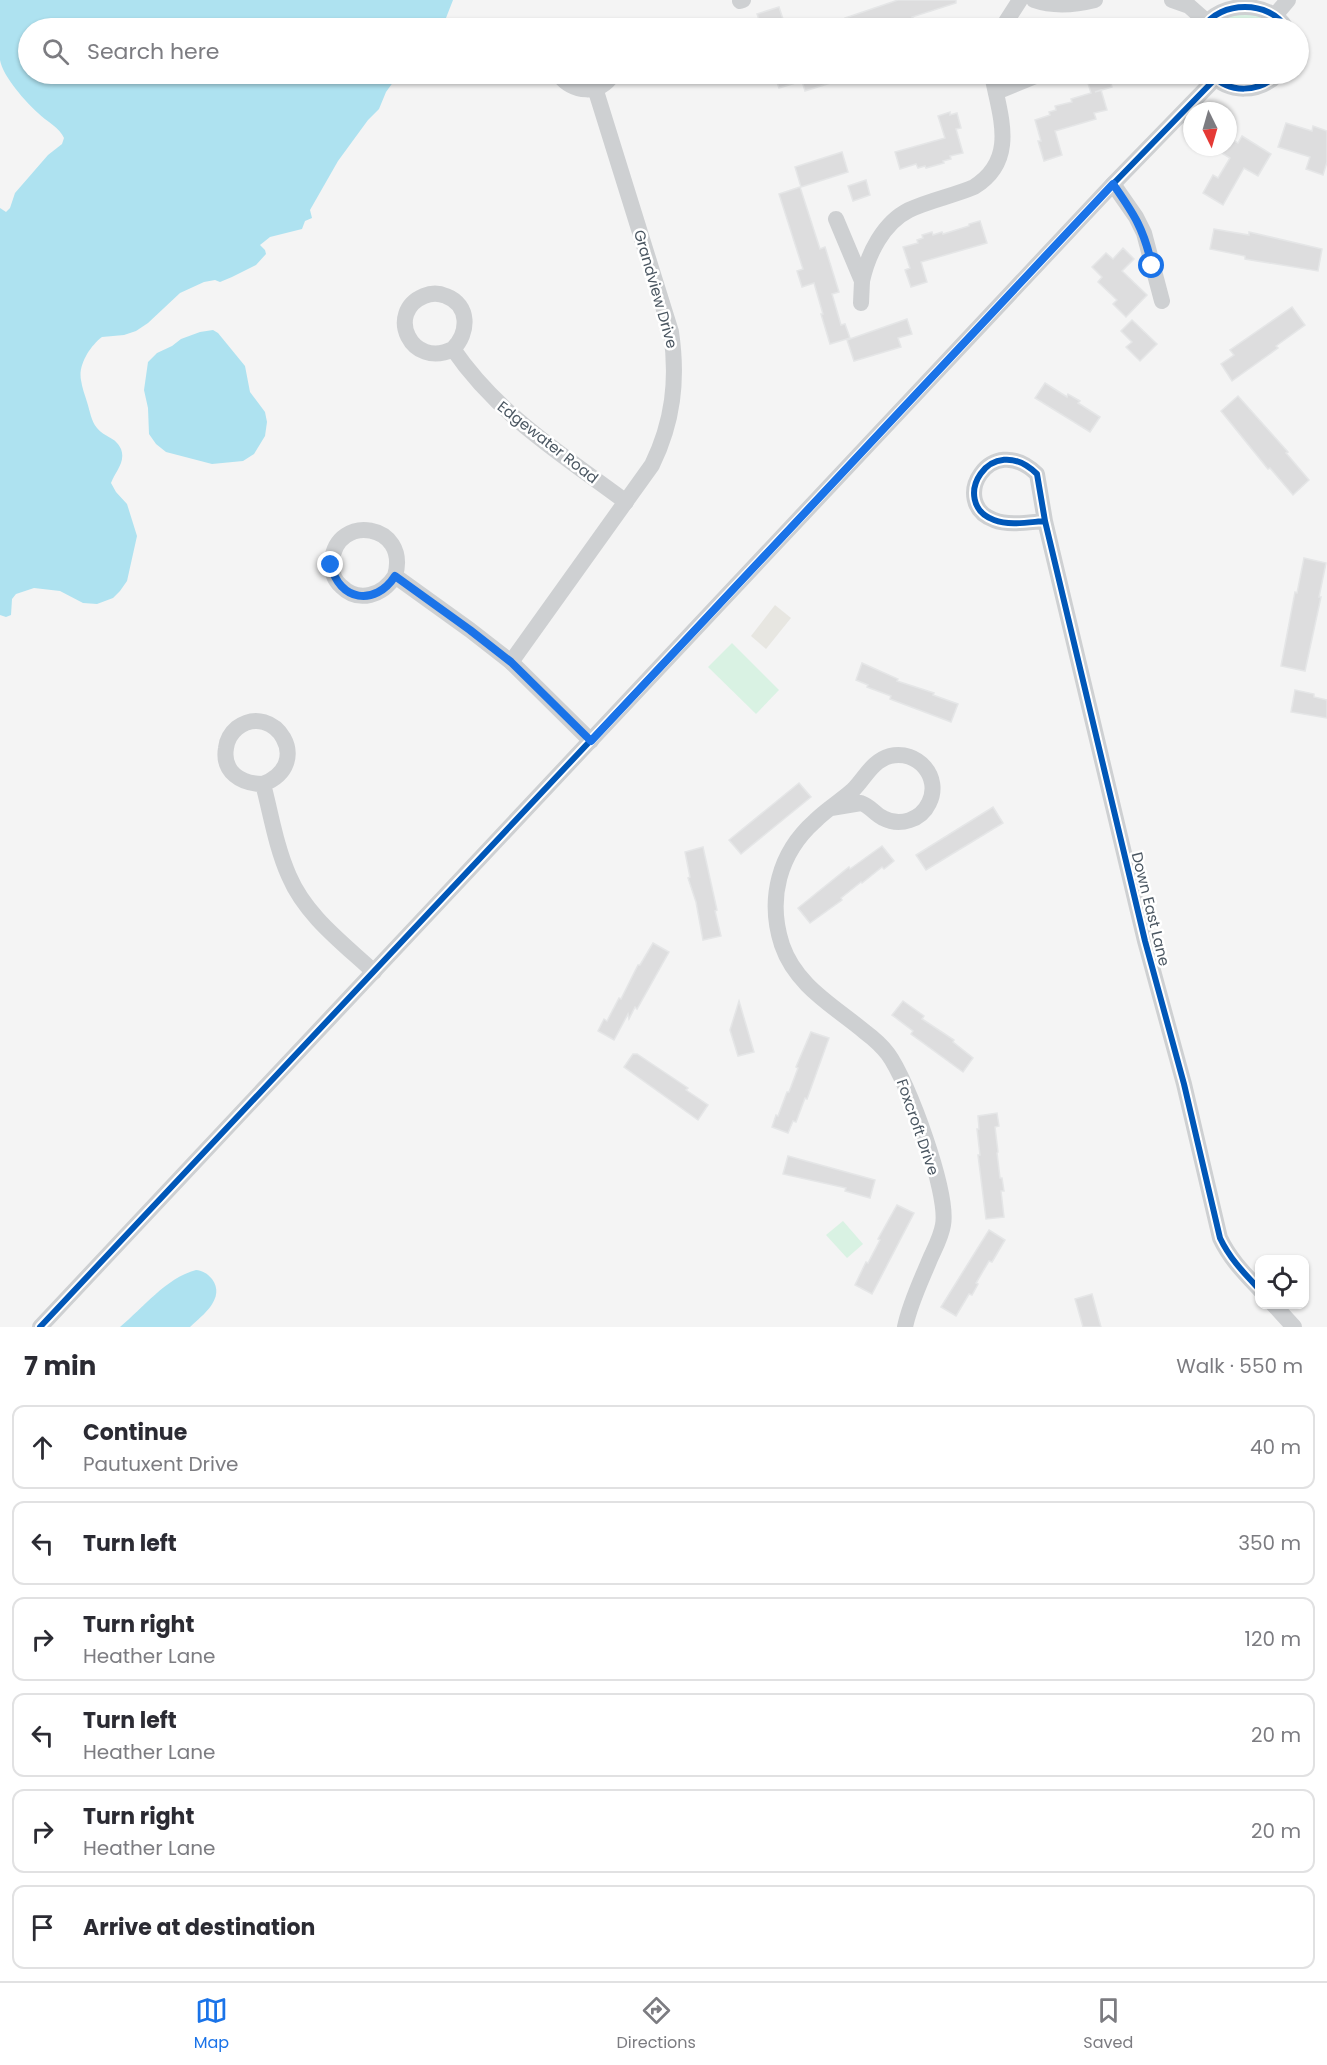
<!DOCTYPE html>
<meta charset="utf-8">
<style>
:root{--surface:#fff;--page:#f2f2f3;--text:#2b2b33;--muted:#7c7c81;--line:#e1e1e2;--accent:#1a73e8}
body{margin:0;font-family:Poppins,sans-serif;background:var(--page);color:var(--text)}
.controls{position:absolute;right:18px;bottom:18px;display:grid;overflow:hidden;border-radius:12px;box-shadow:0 2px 4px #0004}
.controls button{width:54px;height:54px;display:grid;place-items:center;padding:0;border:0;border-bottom:2px solid var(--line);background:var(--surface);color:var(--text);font:30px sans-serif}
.compass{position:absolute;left:1183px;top:102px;width:54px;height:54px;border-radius:50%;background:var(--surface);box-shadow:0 2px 4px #0004;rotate:175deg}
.stop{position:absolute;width:18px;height:18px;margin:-14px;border:4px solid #1a73e8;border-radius:50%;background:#fff}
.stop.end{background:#1a73e8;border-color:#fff;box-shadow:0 2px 6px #0008}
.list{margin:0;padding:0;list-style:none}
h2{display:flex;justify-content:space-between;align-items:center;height:78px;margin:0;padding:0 24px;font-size:26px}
h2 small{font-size:20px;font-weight:400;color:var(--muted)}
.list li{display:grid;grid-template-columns:39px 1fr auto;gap:18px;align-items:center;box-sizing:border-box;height:84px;margin:0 12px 12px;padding:0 12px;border:2px solid var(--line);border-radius:12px}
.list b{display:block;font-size:22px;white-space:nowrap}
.list p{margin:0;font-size:20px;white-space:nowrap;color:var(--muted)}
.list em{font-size:20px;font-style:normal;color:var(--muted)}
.icon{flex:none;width:33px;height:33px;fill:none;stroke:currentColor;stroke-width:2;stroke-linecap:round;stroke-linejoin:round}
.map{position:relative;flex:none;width:1327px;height:1327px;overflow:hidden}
.search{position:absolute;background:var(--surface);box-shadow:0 2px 4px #0004;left:18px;right:18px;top:18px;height:66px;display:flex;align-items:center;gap:15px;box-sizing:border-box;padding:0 21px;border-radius:33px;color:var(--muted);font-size:22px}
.sheet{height:654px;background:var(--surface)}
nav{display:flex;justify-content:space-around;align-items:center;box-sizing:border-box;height:84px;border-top:2px solid var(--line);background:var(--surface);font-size:16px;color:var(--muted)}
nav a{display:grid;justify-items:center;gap:3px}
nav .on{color:var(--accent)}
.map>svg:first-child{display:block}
</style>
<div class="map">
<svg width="1327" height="1327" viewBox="0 0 1327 1327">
<rect width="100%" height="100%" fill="#f4f4f4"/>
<g fill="#d9f2e3">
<path d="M 1258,12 L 1278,28 L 1217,28 C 1227,13 1241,13 1258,12 Z"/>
<path d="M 1226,74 L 1270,74 C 1256,82 1240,84 1226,74 Z"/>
<polygon points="732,643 779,690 756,714 708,667"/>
<polygon points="843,1221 863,1244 847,1258 826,1235"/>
</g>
<polygon fill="#e7e6e1" points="775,605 791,618 766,649 751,636"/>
<g fill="#aee2f0">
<path d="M 0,0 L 453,0 L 446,18 L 434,28 L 28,28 L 28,74 L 399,74 L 386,92 L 379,109 L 368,120 L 338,161 L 310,210 L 312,218 L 305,221 L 302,229 L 270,237 L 260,245 L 265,250 L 266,254 L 256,265 L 232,277 L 220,282 L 215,280 L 204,282 L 180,293 L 148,323 L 136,331 L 124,335 L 102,337 C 90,346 78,365 81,380 C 82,388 85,395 87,402 C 90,411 91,421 97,428 C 104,437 116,437 121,449 C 126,462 115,472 111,483 L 116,492 L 127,504 L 137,536 L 127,581 L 120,591 L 113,598 L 97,604 L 83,603 L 60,591 L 34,588 L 16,594 L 12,599 L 11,615 L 6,617 L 0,615 L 0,208 L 6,212 L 10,208 L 15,193 L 48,155 L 62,144 L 64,138 C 60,128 46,121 38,113 C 26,102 3,77 0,60 C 0,44 0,17 0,0 Z"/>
<polygon points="213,330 218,333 245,366 250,392 265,412 267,422 265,436 254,454 243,461 212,464 166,452 156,444 149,434 148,408 144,390 148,362 157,353 172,346 181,339 200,332"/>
<path d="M 196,1270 C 203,1271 207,1273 212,1279 C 226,1298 203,1315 190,1327 L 120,1327 C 143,1308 166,1278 196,1270 Z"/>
</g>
<g fill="#ddddde" stroke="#e5e6e7" stroke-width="1.5">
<polygon points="898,0 956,0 956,3 912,17 913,18 886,28 848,28 845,18"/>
<polygon points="779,7 786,28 762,28 757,14"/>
<polygon points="774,74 853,74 853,76 805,91 802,81 779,88"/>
<polygon points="1088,74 1108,74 1112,87 1095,92 1101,90 1107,110 1094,113 1096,119 1055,131 1062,155 1044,161 1038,141 1041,141 1035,120 1050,115 1049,112 1056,110 1055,106 1072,102 1071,99 1091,93 1087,80 1090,79"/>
<polygon points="950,112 950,115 957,113 961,128 956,129 963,153 950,156 951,159 943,161 944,163 926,168 925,166 918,168 916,164 900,169 895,152 945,138 938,116"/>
<polygon points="1286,123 1312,131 1313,126 1327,131 1327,162 1323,175 1306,169 1310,157 1278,147"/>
<polygon points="1242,136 1271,154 1258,176 1244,168 1223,205 1203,193 1213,175 1218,178 1230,158 1220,152 1223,147 1228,147 1229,138 1238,143"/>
<polygon points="842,152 848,172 801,187 795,167"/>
<polygon points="866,180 870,195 853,201 848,186"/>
<polygon points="800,187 820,249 825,247 839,292 832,294 841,325 845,324 850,338 830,344 821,314 823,314 814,283 802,287 797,271 803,269 779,194"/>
<polygon points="980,221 987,243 921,262 927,282 911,287 905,270 910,268 903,247 918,243 917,240 923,238 922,235 932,232 933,235 942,232 943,234 969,226 969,224"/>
<polygon points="1214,229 1249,235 1249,232 1322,249 1318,271 1245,259 1245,256 1210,249"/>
<polygon points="1123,248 1134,259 1122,271 1147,295 1126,317 1113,304 1117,300 1098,282 1102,277 1092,267 1106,253 1113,259"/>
<polygon points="1292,307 1305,325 1276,346 1278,348 1232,381 1221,364 1234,355 1230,350"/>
<polygon points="907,319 912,334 898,338 901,347 854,361 847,340"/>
<polygon points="1132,320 1157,344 1140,361 1126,347 1132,342 1121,331"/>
<polygon points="1045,383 1067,397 1068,394 1080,401 1078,403 1100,417 1090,432 1035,398"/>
<polygon points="1238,396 1288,452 1286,453 1309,480 1293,495 1270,468 1268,469 1221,411"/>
<polygon points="1304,558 1326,563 1319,597 1321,597 1305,671 1281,666 1295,592 1297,593"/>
<polygon points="862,663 898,679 897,681 934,693 933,695 958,704 951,722 890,699 891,696 867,687 868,685 856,680"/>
<polygon points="1295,690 1314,694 1314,697 1327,700 1327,718 1291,712"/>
<polygon points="799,783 811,797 741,854 729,840"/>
<polygon points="993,807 1003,823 926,870 916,855"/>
<polygon points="882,846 894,861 884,869 882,867 862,883 861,882 841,898 842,900 810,923 798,908 849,867 850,869"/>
<polygon points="703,847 717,910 715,911 721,936 703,940 696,902 688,878 690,877 685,852"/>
<polygon points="653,943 669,952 637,1009 635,1007 629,1019 628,1014 614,1040 598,1031 604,1019 607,1021 619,998 621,999 638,965 640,965"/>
<polygon points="739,1001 754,1052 738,1056 730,1030"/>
<polygon points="903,1001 924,1016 922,1019 954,1040 953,1042 973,1058 963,1072 911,1034 913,1031 892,1015"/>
<polygon points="811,1032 829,1038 807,1099 805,1098 796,1122 793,1121 788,1133 772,1127 776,1115 778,1116 787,1092 789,1092 798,1068 796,1067"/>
<polygon points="633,1054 637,1054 688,1088 686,1090 708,1105 698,1120 624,1067"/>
<polygon points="997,1113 999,1126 995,1127 998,1152 997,1153 1000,1178 1002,1178 1004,1191 1001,1191 1004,1217 986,1219 978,1155 980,1155 977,1129 979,1129 978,1116"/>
<polygon points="788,1156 875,1180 870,1198 845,1191 846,1188 783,1174"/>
<polygon points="897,1205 914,1213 872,1294 855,1285 866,1262 868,1263 880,1240 878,1239"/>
<polygon points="989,1230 1005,1240 992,1262 989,1261 976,1283 978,1284 972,1295 969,1294 956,1316 941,1307"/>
<polygon points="1092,1294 1101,1327 1083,1327 1075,1299"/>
</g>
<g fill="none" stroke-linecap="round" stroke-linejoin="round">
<g stroke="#ced0d2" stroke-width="16">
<path d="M 1034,0 C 1054,7 1075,5 1095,0"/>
<polyline points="1172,0 1189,6 1206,21"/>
<polyline points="740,1 743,0"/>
<polyline points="1277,13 1288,0"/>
<polyline points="574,28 586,26 597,28"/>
<polyline points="1002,28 1020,0"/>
<path d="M 1203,28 C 1220,0 1270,0 1286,28"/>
<path d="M 558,74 C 573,93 600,96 613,74"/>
<path d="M 1211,74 C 1229,94 1259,93 1278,74"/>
<polyline points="996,92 1040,74"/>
<polyline points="1113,184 1136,217 1144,233 1162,301"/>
<polyline points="836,219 862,281 861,303"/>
<path d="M 862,281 C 868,254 883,223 909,210 C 930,200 953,196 974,187 C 1019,159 999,114 992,74"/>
<path d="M 453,349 C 411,370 385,312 424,296 C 431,293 439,293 446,296 C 470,305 469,333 453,349 C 498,415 563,455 626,502"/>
<path d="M 1045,521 C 1030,522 1009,526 994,520 C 948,503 990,429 1037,474 L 1045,521 L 1145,941 L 1184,1084 L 1220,1238 C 1230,1259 1244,1273 1260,1290"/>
<path d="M 395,576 C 383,595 359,604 341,586 C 334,580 331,570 332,561 C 336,513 410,523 395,576 L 470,630 L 511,662 L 591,741"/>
<path d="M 511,662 L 652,465 C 673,422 678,380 671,332 L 595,88"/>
<path d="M 263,784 C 241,784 222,772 226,748 C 227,740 231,733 237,728 C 274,700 315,764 263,784 C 271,814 276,847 289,876 C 306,916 343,943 374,972"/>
<path d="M 831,808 L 861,803 C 870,806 875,814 883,818 C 900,827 921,820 929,803 C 942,777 917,749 890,756 C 872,761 865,778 853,790 C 841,801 827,809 815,821 C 779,853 767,899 782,945 C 796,986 834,1006 865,1032 C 873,1038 882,1046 888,1054 C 908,1081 949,1193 943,1225 C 941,1237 935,1248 930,1259 C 921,1281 910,1303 905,1327"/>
<polyline points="1273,1304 1294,1327"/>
<polyline points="40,1327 1113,184 1215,79"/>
</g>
<defs>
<g id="cycleway">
<path d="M 1203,28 C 1220,0 1270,0 1286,28"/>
<path d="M 1211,74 C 1229,94 1259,93 1278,74"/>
<path d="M 1045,521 C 1030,522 1009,526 994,520 C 948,503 990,429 1037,474 L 1045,521 L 1145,941 L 1184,1084 L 1220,1238 C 1230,1259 1244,1273 1260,1290"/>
<polyline points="40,1327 1113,184 1215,79"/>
</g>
</defs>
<use href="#cycleway" stroke="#fff" stroke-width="10"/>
<use href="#cycleway" stroke="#0057b8" stroke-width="6"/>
</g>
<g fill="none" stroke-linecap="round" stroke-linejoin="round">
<path stroke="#1a73e8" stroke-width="8" d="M 331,565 C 339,601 375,607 395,576 L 470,630 L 511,662 L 591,741 L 1113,184 C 1134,214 1144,229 1152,266"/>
</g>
<g text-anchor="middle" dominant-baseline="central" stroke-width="5" stroke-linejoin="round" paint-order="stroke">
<g font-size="15" fill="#4a5661" stroke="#fff">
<text transform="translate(656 289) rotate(74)">Grandview Drive</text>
<text transform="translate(548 442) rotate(38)">Edgewater Road</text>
<text transform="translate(1151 909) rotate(76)">Down East Lane</text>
<text transform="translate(918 1127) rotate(71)">Foxcroft Drive</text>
</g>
</g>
</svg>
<div class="controls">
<button><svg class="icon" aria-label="locate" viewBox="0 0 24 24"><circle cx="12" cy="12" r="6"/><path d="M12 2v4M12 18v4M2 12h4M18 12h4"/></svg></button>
</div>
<svg class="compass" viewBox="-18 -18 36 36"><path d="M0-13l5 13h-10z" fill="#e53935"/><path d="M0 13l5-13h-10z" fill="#7c7c81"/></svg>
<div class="stop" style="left:1152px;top:266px"></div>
<div class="stop end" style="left:331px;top:565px"></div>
<div class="search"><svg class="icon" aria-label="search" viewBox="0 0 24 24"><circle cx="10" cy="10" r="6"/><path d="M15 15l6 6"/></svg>Search here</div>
</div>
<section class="sheet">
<h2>7 min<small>Walk · 550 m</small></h2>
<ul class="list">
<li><svg class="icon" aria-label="ahead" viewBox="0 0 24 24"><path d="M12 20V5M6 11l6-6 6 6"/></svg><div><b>Continue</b><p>Pautuxent Drive</p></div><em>40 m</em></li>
<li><svg class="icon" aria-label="left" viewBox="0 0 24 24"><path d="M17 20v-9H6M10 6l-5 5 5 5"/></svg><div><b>Turn left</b></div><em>350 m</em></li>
<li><svg class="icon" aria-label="right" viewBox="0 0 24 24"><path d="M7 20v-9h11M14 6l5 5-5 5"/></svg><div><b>Turn right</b><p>Heather Lane</p></div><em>120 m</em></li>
<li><svg class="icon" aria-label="left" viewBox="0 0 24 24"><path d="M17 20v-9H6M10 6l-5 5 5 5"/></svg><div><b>Turn left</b><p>Heather Lane</p></div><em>20 m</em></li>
<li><svg class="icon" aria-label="right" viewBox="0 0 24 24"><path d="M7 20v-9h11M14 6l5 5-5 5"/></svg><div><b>Turn right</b><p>Heather Lane</p></div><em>20 m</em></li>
<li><svg class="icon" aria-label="arrive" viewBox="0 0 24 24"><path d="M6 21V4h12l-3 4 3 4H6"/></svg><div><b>Arrive at destination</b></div></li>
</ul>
</section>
<nav>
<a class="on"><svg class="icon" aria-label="map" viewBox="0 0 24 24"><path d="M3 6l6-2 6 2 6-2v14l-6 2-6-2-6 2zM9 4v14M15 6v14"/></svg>Map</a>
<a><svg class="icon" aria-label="directions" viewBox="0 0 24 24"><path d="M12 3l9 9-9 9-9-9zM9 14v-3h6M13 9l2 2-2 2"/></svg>Directions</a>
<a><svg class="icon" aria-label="saved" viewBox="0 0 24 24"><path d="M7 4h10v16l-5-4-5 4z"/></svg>Saved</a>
</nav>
